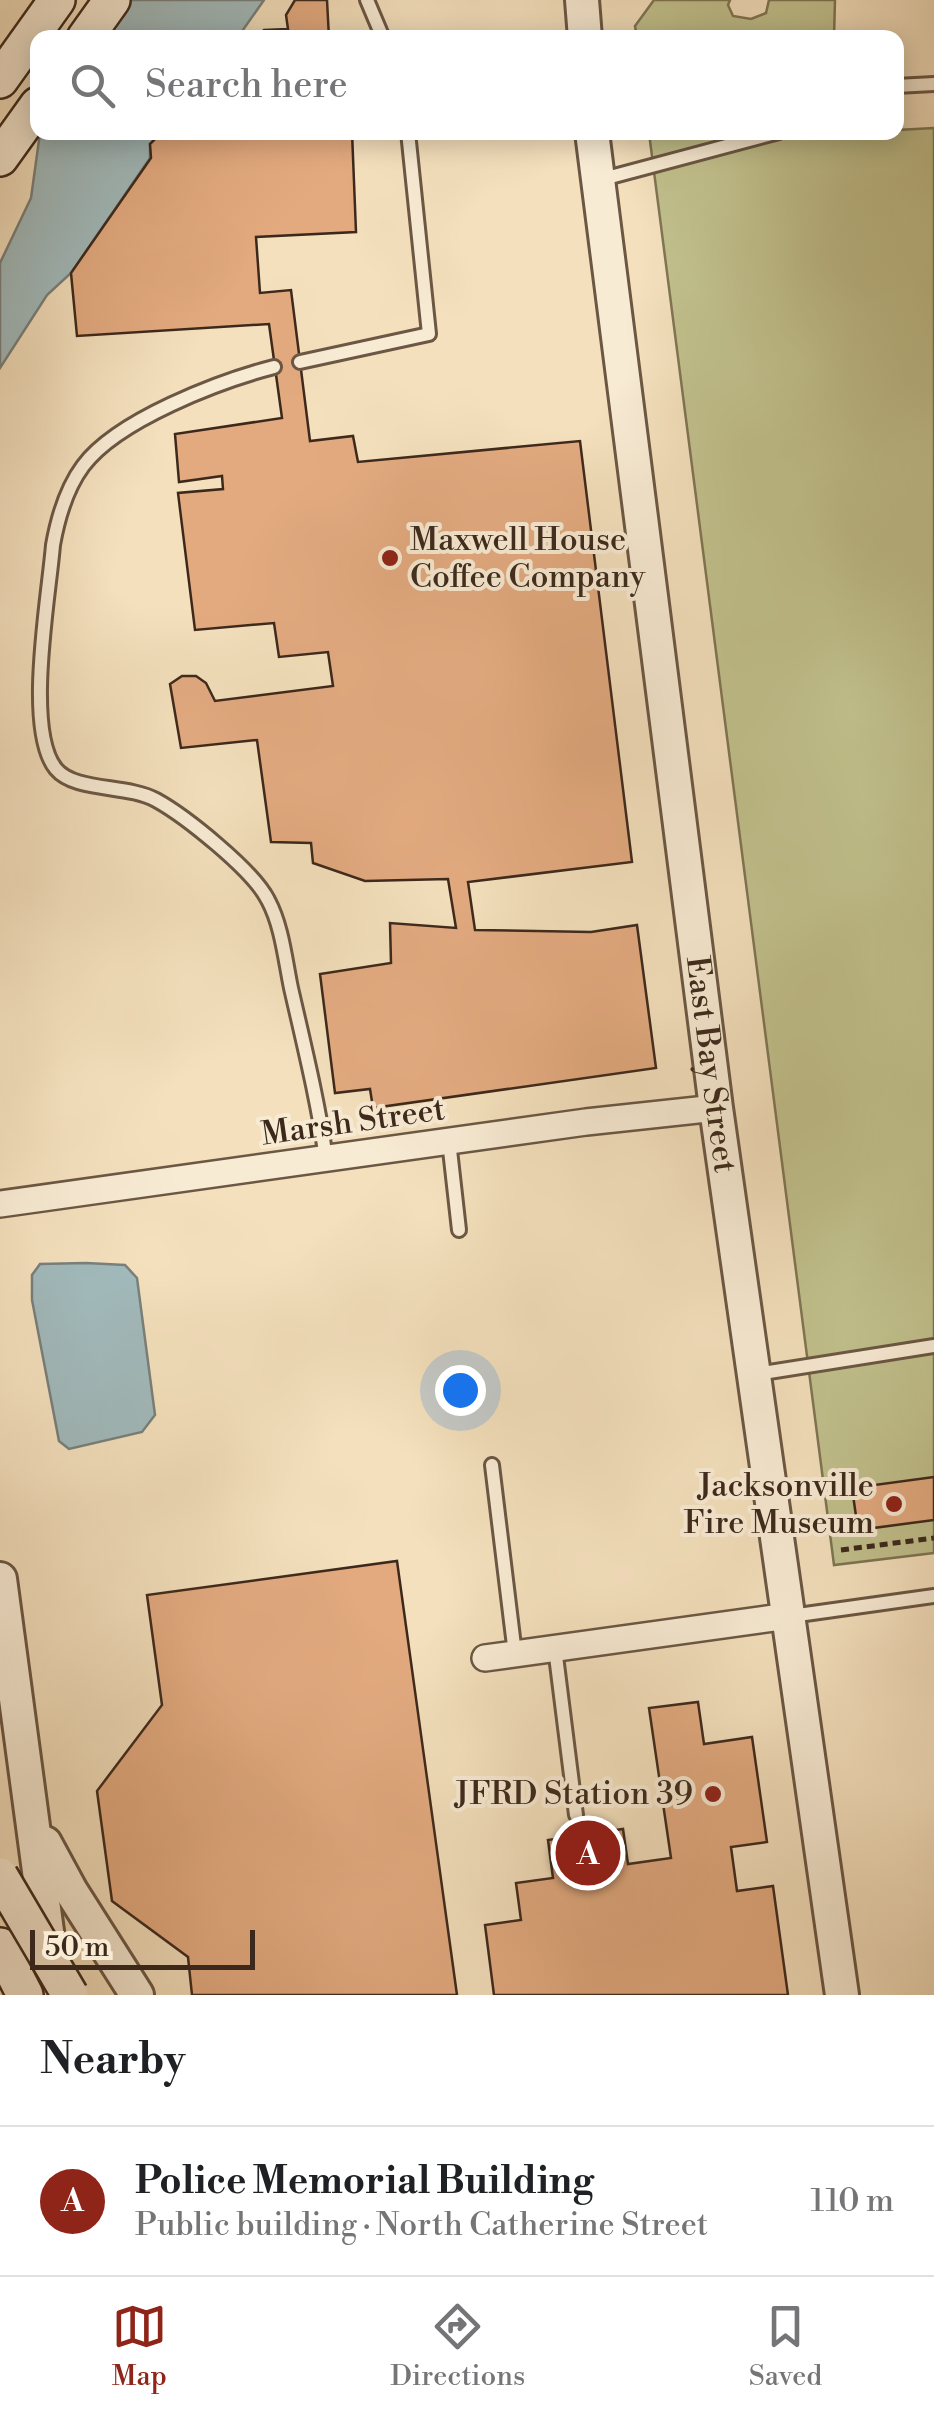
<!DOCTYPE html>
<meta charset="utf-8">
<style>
:root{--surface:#fff;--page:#f2f2f2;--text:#202124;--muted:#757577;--line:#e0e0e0;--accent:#8f2418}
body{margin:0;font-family:"Libre Bodoni",serif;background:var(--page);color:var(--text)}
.scale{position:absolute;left:30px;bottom:25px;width:225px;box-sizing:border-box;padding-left:10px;border:5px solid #3d291c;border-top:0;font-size:28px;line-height:35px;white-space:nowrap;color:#3d291c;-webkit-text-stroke:8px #f8ebd4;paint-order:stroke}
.you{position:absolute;left:460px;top:1390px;width:35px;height:35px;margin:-25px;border:8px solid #fff;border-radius:50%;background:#1a73e8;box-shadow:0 0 0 15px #1a73e833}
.badge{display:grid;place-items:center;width:65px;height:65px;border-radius:50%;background:var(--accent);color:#fff;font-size:32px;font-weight:700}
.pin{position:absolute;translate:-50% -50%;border:5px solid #fff;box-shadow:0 2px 10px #0006}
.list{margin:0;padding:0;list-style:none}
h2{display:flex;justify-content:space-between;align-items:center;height:130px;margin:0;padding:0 40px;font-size:42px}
h2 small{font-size:32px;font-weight:400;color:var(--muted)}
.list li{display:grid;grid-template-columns:65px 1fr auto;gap:30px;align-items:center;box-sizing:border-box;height:150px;padding:0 40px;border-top:2px solid var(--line)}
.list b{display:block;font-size:38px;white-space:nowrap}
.list p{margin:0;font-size:32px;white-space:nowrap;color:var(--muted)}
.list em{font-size:32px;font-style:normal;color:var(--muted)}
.icon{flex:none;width:55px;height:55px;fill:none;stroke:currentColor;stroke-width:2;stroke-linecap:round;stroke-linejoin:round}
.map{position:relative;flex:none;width:934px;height:1995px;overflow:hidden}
.search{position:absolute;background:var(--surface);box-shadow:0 5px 25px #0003;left:30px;right:30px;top:30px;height:110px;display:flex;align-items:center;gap:25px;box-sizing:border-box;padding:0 35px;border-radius:20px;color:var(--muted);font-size:38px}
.sheet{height:280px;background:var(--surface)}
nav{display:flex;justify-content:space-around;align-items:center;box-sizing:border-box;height:140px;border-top:2px solid var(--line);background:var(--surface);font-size:28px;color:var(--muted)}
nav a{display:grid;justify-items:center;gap:5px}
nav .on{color:var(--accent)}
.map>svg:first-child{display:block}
</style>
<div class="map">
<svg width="934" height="1995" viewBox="0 0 934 1995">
<rect width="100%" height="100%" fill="#f4e0bd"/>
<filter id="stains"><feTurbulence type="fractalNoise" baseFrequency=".002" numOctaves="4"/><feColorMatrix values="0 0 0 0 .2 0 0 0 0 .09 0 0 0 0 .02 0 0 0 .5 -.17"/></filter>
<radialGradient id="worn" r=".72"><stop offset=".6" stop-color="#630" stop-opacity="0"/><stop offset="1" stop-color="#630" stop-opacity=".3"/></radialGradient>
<g fill="#c1c18d" stroke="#7f7554" stroke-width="2.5">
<polygon points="654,0 730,0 728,5 733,16 751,19 766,13 769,0 835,0 834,37 637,37 635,26"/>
<polygon points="934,128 934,1553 834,1565 649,133 896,132 897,130"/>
</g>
<g fill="#a1babc" stroke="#79807c" stroke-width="2.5">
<polygon points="95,0 264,0 238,37 75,38"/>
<polygon points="40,133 162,133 150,144 150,158 71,273 47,295 0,368 0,263 31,198"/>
<polygon points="86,1263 125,1265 137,1278 155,1415 142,1432 69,1449 59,1441 32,1300 32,1275 40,1264"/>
</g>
<g fill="#e3aa80" stroke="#3d291c" stroke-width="2.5">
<polygon points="295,0 327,0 329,38 257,38 264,30 288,29 286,15"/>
<polygon points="162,132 352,132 356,232 256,237 260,293 291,290 310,441 353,436 358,462 580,441 632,862 468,882 475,930 591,932 637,925 656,1068 373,1108 370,1089 335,1093 320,974 391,963 390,923 456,928 448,879 365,881 313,863 311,843 271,842 257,740 181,748 170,684 182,676 196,676 206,683 215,701 333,686 328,652 279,657 274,623 195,630 178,493 223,489 222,476 179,482 175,434 282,418 269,324 77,336 71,273 151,158 150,144"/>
<polygon points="934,1477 934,1520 858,1530 852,1488"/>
<polygon points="397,1561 457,1995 192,1995 188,1957 112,1901 97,1791 162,1705 147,1595"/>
<polygon points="698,1702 704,1744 752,1737 767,1842 731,1847 737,1891 773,1886 788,1995 494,1995 485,1925 521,1920 516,1883 553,1878 548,1840 623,1829 628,1864 671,1858 649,1708"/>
</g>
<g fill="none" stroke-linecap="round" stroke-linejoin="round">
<defs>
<g id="service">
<polyline points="367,0 383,38"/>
<polyline points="896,86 934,84"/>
<polyline points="599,180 779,132"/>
<polyline points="300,362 429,334 408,132"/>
<path d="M 274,367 C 220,381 117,420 83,466 C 66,489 58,517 53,545 C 49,596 24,730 56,769 C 75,792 127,784 156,800 C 185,816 253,870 268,900 C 282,926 285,959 291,988 C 304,1045 318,1101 326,1159"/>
<polyline points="449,1141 459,1230"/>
<polyline points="756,1374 934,1346"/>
<polyline points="492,1465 515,1654"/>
<polyline points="791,1616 934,1596"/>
<polyline points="555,1648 576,1815"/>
</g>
<g id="minor">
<polyline points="0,1204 586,1122 716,1108"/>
<polyline points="485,1658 788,1616"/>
</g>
<g id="tertiary">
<polyline points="582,0 585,38"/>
<path id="s1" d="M 592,132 L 716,1108 L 842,1995"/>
<polyline points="0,1579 51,1961"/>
<polyline points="45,1843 71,1891 137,1995"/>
</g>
<g id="secondary">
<polyline points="85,38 112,0"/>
<polyline points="0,80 57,0"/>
<polyline points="0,158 38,105"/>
<polyline points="0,1946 25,1995"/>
</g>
</defs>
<use href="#service" stroke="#6b5744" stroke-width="18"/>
<use href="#minor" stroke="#6b5744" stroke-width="30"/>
<use href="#tertiary" stroke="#6b5744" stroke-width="38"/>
<use href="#secondary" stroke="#3d291c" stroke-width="40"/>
<polyline stroke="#3d291c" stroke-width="5" stroke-dasharray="8 5" stroke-linecap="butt" points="841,1550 934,1538"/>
<use href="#service" stroke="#f8ebd4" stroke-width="12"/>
<use href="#minor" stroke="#f8ebd4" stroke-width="25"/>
<use href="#tertiary" stroke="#f8ebd4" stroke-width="32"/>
<use href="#secondary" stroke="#f8ebd4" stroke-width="35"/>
<defs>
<polyline id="secondary-bridge" points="0,1876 70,1995"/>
</defs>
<use href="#secondary-bridge" stroke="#3d291c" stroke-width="40" stroke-linecap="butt"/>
<use href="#secondary-bridge" stroke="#f8ebd4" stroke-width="35"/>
</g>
<g fill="#8f2418" stroke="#f8ebd4" stroke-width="4">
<circle cx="390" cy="558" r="10"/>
<circle cx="894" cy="1504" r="10"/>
<circle cx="713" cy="1794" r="10"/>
</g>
<g text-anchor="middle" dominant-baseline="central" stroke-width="8" stroke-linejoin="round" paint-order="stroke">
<g font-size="32" fill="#3d291c" stroke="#f8ebd4" text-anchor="end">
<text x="410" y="540" text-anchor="start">Maxwell House<tspan x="410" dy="37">Coffee Company</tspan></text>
<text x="874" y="1486">Jacksonville<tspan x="874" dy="37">Fire Museum</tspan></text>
<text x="693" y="1794">JFRD Station 39</text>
</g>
<g font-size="32" fill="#3d291c" stroke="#f8ebd4">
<text stroke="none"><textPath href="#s1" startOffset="940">East Bay Street</textPath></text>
<text transform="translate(353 1122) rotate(-8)">Marsh Street</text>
</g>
</g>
<rect width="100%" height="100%" filter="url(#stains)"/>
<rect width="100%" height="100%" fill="url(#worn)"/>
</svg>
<div class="scale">50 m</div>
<div class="you"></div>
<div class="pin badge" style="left:588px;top:1853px">A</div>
<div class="search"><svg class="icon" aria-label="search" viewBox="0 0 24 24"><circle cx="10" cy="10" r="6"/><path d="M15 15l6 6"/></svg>Search here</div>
</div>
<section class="sheet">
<h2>Nearby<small></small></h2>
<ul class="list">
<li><span class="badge">A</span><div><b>Police Memorial Building</b><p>Public building · North Catherine Street</p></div><em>110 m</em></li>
</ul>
</section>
<nav>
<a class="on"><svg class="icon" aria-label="map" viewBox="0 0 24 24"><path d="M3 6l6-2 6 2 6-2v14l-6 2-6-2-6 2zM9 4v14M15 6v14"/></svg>Map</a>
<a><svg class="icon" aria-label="directions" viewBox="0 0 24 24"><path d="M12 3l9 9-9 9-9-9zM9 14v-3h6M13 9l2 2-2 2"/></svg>Directions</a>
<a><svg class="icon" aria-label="saved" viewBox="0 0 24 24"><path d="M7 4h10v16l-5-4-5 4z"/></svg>Saved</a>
</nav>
